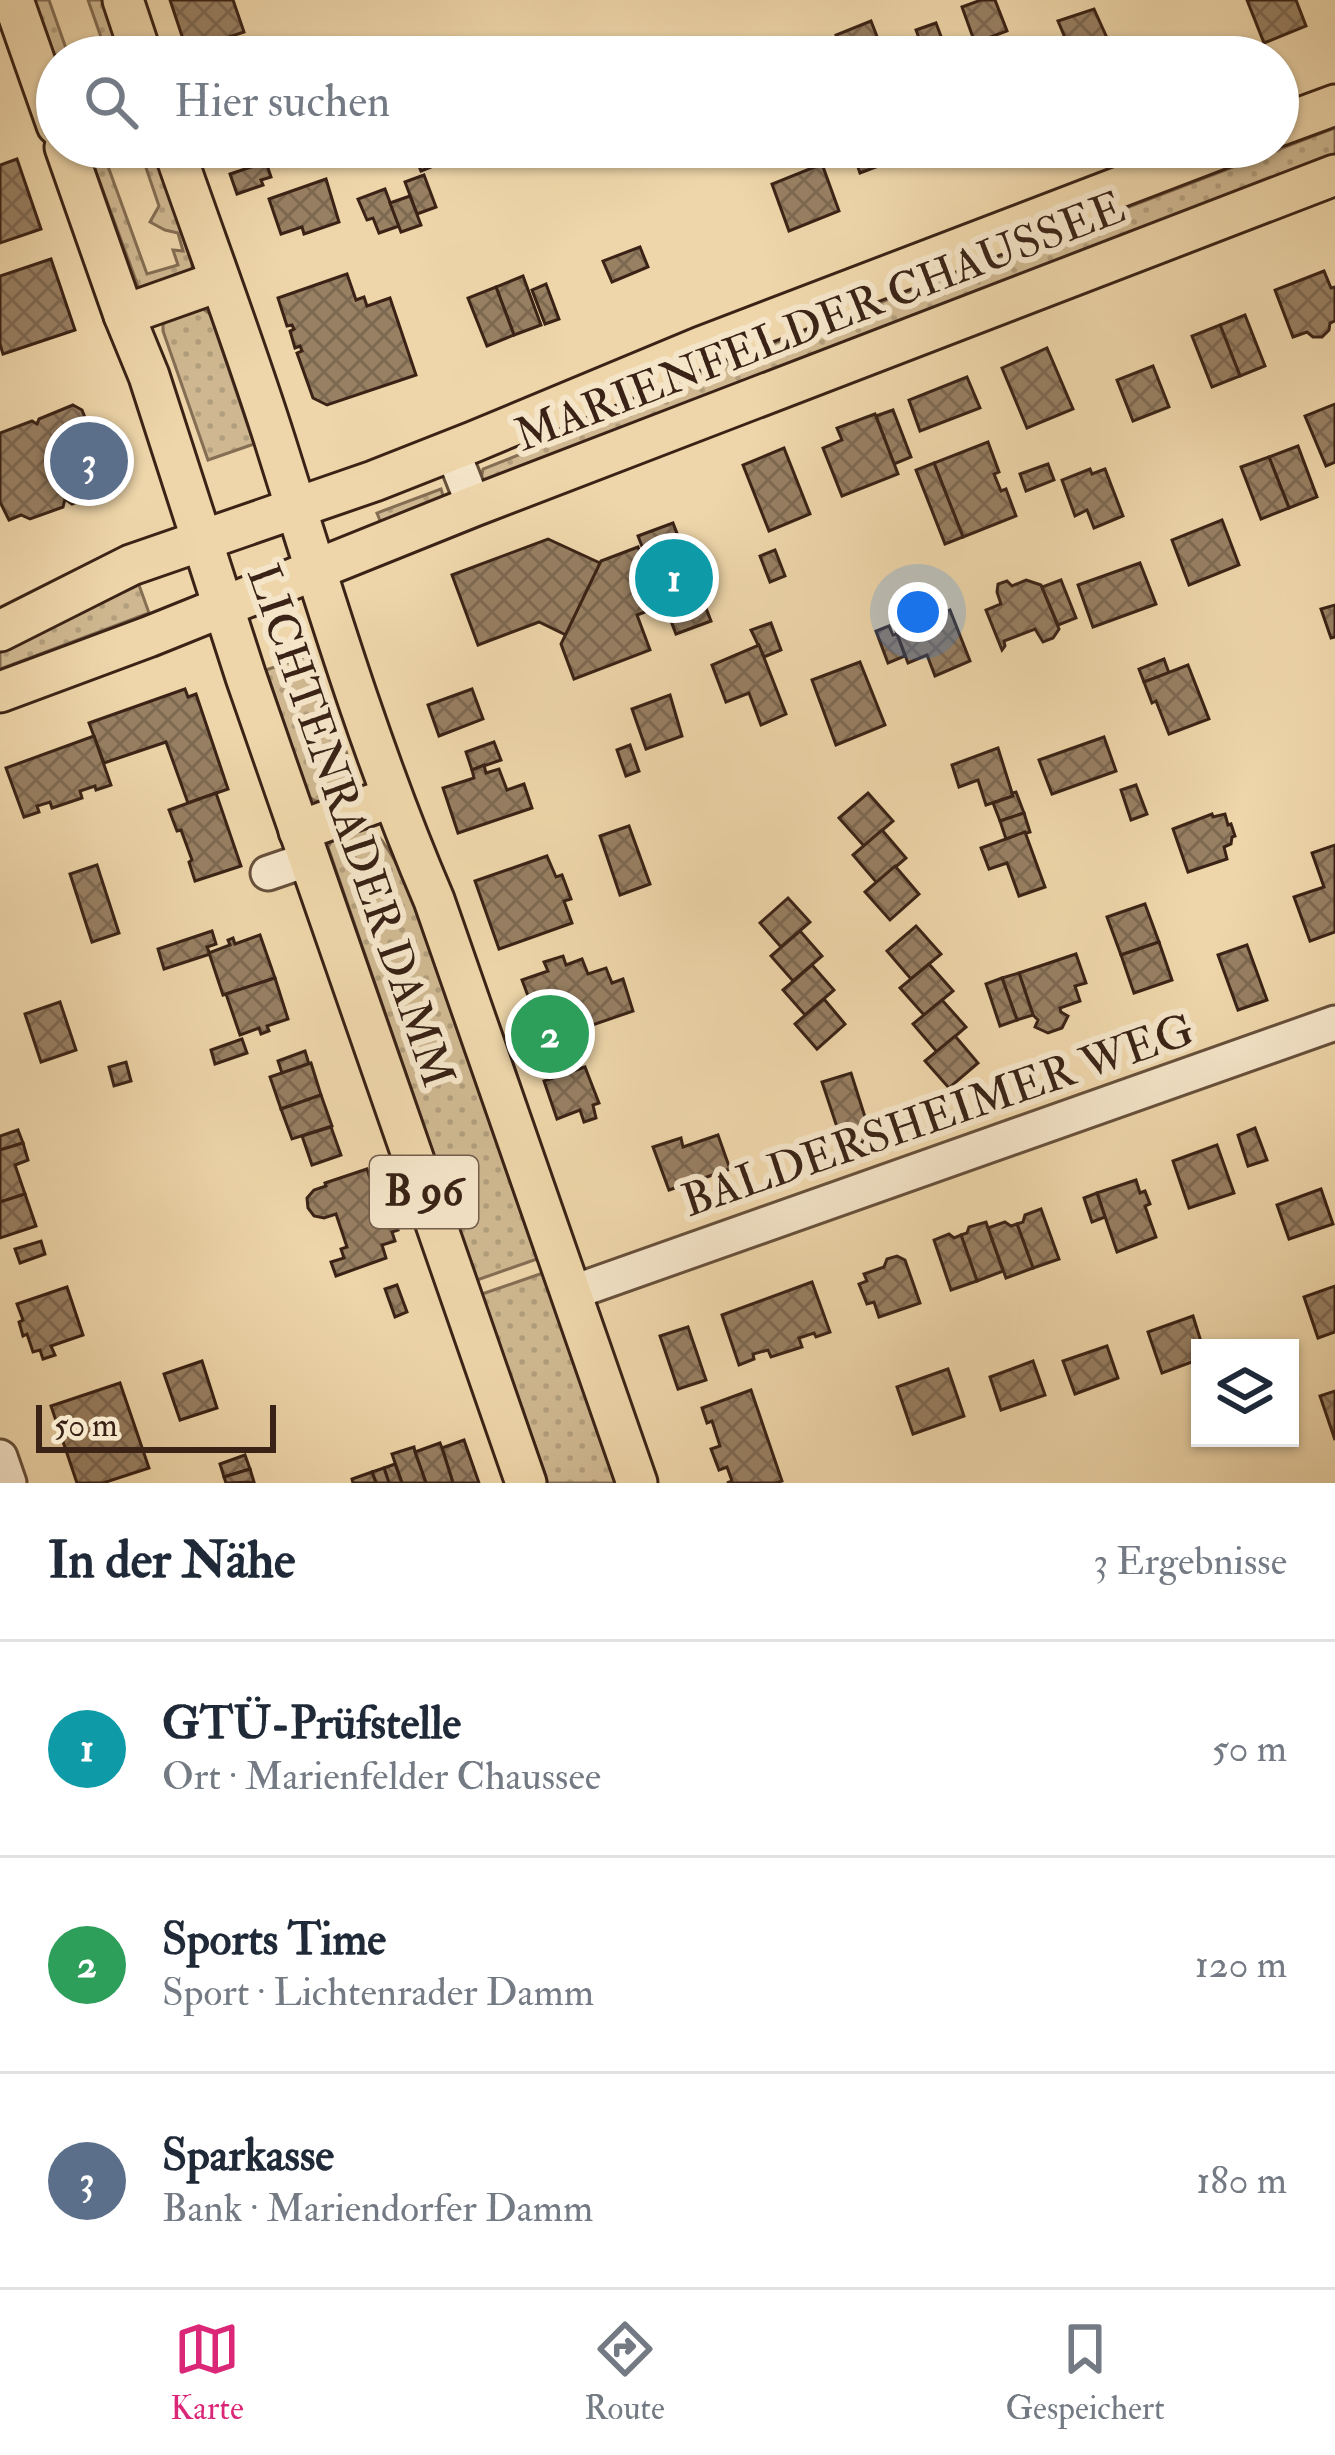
<!DOCTYPE html>
<html lang="de">
<meta charset="utf-8">
<style>
:root{--surface:#fff;--page:#f2f2f3;--text:#1f2937;--muted:#747a83;--line:#e0e1e3;--accent:#db2777}
body{margin:0;font-family:"IM FELL Double Pica",serif;background:var(--page);color:var(--text)}
.controls{position:absolute;right:36px;bottom:36px;display:grid;overflow:hidden;border-radius:0px;box-shadow:0 3px 9px #0004}
.controls button{width:108px;height:108px;display:grid;place-items:center;padding:0;border:0;border-bottom:3px solid var(--line);background:var(--surface);color:var(--text);font:60px sans-serif}
.scale{position:absolute;left:36px;bottom:30px;width:240px;box-sizing:border-box;padding-left:12px;border:6px solid #3a2316;border-top:0;font-size:33px;line-height:42px;white-space:nowrap;color:#3a2316;-webkit-text-stroke:9px #f4e4c8;paint-order:stroke}
.you{position:absolute;left:918px;top:612px;width:42px;height:42px;margin:-30px;border:9px solid #fff;border-radius:50%;background:#1a73e8;box-shadow:0 0 0 18px #1a73e833}
.badge{display:grid;place-items:center;width:78px;height:78px;border-radius:50%;background:var(--accent);color:#fff;font-size:39px;font-weight:700}
.pin{position:absolute;translate:-50% -50%;border:6px solid #fff;box-shadow:0 3px 12px #0006}
.list{margin:0;padding:0;list-style:none}
h2{display:flex;justify-content:space-between;align-items:center;height:156px;margin:0;padding:0 48px;font-size:51px}
h2 small{font-size:39px;font-weight:400;color:var(--muted)}
.list li{display:grid;grid-template-columns:78px 1fr auto;gap:36px;align-items:center;box-sizing:border-box;height:216px;padding:0 48px;border-top:3px solid var(--line)}
.list b{display:block;font-size:45px;white-space:nowrap}
.list p{margin:0;font-size:39px;white-space:nowrap;color:var(--muted)}
.list em{font-size:39px;font-style:normal;color:var(--muted)}
.icon{flex:none;width:66px;height:66px;fill:none;stroke:currentColor;stroke-width:2;stroke-linecap:round;stroke-linejoin:round}
.map{position:relative;flex:none;width:1335px;height:1483px;overflow:hidden}
.search{position:absolute;background:var(--surface);box-shadow:0 3px 9px #0004;left:36px;right:36px;top:36px;height:132px;display:flex;align-items:center;gap:30px;box-sizing:border-box;padding:0 42px;border-radius:66px;color:var(--muted);font-size:45px}
.sheet{height:804px;background:var(--surface)}
nav{display:flex;justify-content:space-around;align-items:center;box-sizing:border-box;height:168px;border-top:3px solid var(--line);background:var(--surface);font-size:33px;color:var(--muted)}
nav a{display:grid;justify-items:center;gap:6px}
nav .on{color:var(--accent)}
.map>svg:first-child{display:block}
</style>
<div class="map">
<svg width="1335" height="1483" viewBox="0 0 1335 1483">
<defs>
<pattern id="grass-dots" width="8" height="8" patternUnits="userSpaceOnUse" patternTransform="scale(3)"><rect width="8" height="8" fill="#cfb891"/><path d="M2 2h.1M6 6h.1" fill="none" stroke="#b29e7c" stroke-width="1.8" stroke-linecap="round"/></pattern>
<pattern id="building-cross-hatch" width="8" height="8" patternUnits="userSpaceOnUse" patternTransform="scale(3)"><rect width="8" height="8" fill="#988063"/><path d="M0 0l8 8M0 8l8-8" fill="none" stroke="#7d6851"/></pattern>
</defs>
<rect width="100%" height="100%" fill="#eed6aa"/>
<filter id="stains"><feTurbulence type="fractalNoise" baseFrequency=".00167" numOctaves="4"/><feColorMatrix values="0 0 0 0 .2 0 0 0 0 .09 0 0 0 0 .02 0 0 0 .5 -.17"/></filter>
<radialGradient id="worn" r=".72"><stop offset=".6" stop-color="#630" stop-opacity="0"/><stop offset="1" stop-color="#630" stop-opacity=".3"/></radialGradient>
<g fill="url(#grass-dots)" stroke="#846e54" stroke-width="3">
<polygon points="34,0 49,0 69,57 57,57 57,64"/>
<polygon points="88,0 102,0 122,57 108,57"/>
<polygon points="1335,128 1335,161 484,482 481,479 483,469 610,419 668,384"/>
<polygon points="87,147 101,147 147,274 178,265 173,250 183,251 178,233 165,230 150,222 159,206 139,147 153,147 192,264 192,273 140,289 138,286"/>
<polygon points="202,308 210,314 254,444 208,460 163,331 163,324 169,319"/>
<polygon points="441,489 444,499 381,523 377,513"/>
<polygon points="139,585 149,613 0,669 0,650"/>
<polygon points="312,654 356,780 356,786 350,792 319,803 309,797 266,670"/>
<path d="M 369,827 C 389,844 401,872 411,896 L 537,1259 L 477,1280 L 328,847 L 333,839 Z"/>
<polygon points="543,1273 615,1483 548,1483 482,1294"/>
</g>
<g fill="url(#building-cross-hatch)" stroke="#3a2316" stroke-width="3">
<polygon points="170,0 233,0 244,32 187,51"/>
<polygon points="981,0 995,0 1007,31 975,43 962,7"/>
<polygon points="1247,0 1296,0 1306,26 1264,43"/>
<polygon points="1094,9 1107,38 1071,52 1058,21"/>
<polygon points="871,21 885,57 844,57 836,35"/>
<polygon points="936,23 945,47 925,54 916,30"/>
<polygon points="1107,38 1115,57 1073,57 1071,52"/>
<polygon points="340,40 346,57 292,57"/>
<polygon points="411,147 463,147 466,153 421,171"/>
<polygon points="851,147 922,147 923,149 860,173"/>
<polygon points="17,159 41,229 0,243 0,165"/>
<polygon points="266,162 271,177 261,180 263,185 237,194 230,174"/>
<polygon points="822,164 839,211 789,231 772,184"/>
<polygon points="424,175 436,207 417,214 405,182"/>
<polygon points="326,179 339,222 304,234 302,227 281,234 269,199"/>
<polygon points="385,189 399,226 379,233 373,218 367,220 358,199"/>
<polygon points="410,196 421,225 401,232 390,203"/>
<polygon points="640,247 648,267 612,282 603,261"/>
<polygon points="51,259 75,330 3,354 0,344 0,276"/>
<polygon points="1324,271 1331,288 1335,287 1335,321 1330,323 1329,330 1322,337 1313,337 1307,332 1293,337 1275,290"/>
<polygon points="347,274 356,300 364,297 367,306 390,298 416,375 327,405 313,398 297,353 302,351 300,346 295,348 290,331 294,329 292,325 287,326 278,298"/>
<polygon points="523,276 541,325 514,335 496,287"/>
<polygon points="546,284 559,319 545,324 532,290"/>
<polygon points="496,287 514,335 487,346 468,298"/>
<polygon points="1245,315 1265,366 1240,376 1220,325"/>
<polygon points="1220,325 1240,376 1212,387 1192,336"/>
<polygon points="1047,348 1073,409 1027,428 1002,368"/>
<polygon points="1153,366 1169,407 1133,421 1117,380"/>
<polygon points="967,377 980,408 920,431 909,400"/>
<polygon points="1335,404 1335,462 1326,466 1305,416"/>
<polygon points="73,405 82,410 92,435 106,430 114,451 101,456 110,481 105,491 72,504 65,499 63,507 30,519 21,515 9,520 0,502 0,433 32,421 37,424 39,419"/>
<polygon points="893,410 911,457 894,464 876,416"/>
<polygon points="875,414 898,474 842,496 823,448 842,440 837,428"/>
<polygon points="988,442 999,472 994,474 1001,491 1006,489 1016,516 963,537 934,463"/>
<polygon points="1298,446 1317,497 1289,508 1269,457"/>
<polygon points="784,448 810,514 769,531 743,465"/>
<polygon points="1269,457 1289,508 1261,519 1241,467"/>
<polygon points="934,463 963,537 945,544 916,470"/>
<polygon points="1048,464 1054,480 1026,491 1020,474"/>
<polygon points="1090,469 1092,474 1105,469 1123,516 1094,528 1087,510 1075,516 1062,480"/>
<polygon points="1222,520 1239,565 1189,585 1172,540"/>
<polygon points="673,523 711,621 676,634 638,536"/>
<polygon points="548,539 602,564 568,636 539,622 478,645 452,575"/>
<polygon points="638,547 661,606 637,615 650,650 574,679 561,644 601,561"/>
<polygon points="775,550 785,576 770,582 760,556"/>
<polygon points="1140,563 1156,604 1093,627 1078,585"/>
<polygon points="1026,580 1041,585 1059,629 1053,638 1043,642 1035,629 1004,641 1005,646 1002,650 986,610 1001,604 997,592 998,584 1007,581 1012,586"/>
<polygon points="1061,580 1076,618 1058,625 1042,587"/>
<polygon points="1335,605 1335,637 1331,638 1321,609"/>
<polygon points="950,610 970,661 935,676 927,655 908,663 896,631 920,622 918,618 930,614 931,618"/>
<polygon points="771,623 781,650 764,657 751,630"/>
<polygon points="889,626 893,635 897,634 905,656 888,663 876,631"/>
<polygon points="759,645 786,714 761,725 749,693 726,702 712,665"/>
<polygon points="1164,659 1169,673 1144,682 1139,669"/>
<polygon points="860,662 885,725 836,745 812,680"/>
<polygon points="1188,665 1209,719 1169,734 1156,701 1152,703 1144,682"/>
<polygon points="185,689 188,697 196,694 228,789 188,803 166,742 104,763 89,723"/>
<polygon points="472,689 483,719 439,736 428,705"/>
<polygon points="670,695 682,736 646,749 632,709"/>
<polygon points="94,736 111,785 96,790 95,786 80,791 82,798 52,808 50,802 37,806 39,812 24,817 6,768"/>
<polygon points="1104,737 1116,771 1052,794 1039,760"/>
<polygon points="494,742 501,760 472,770 466,752"/>
<polygon points="630,745 639,771 626,776 617,750"/>
<polygon points="998,748 1013,796 986,805 978,780 959,787 952,765"/>
<polygon points="484,765 486,773 499,769 507,790 524,784 532,808 458,833 443,788 474,778 472,770"/>
<polygon points="1136,785 1147,814 1131,820 1121,790"/>
<polygon points="1016,792 1024,813 1000,821 993,803 1013,796 1012,793"/>
<polygon points="216,793 241,866 195,881 189,862 192,860 181,830 177,831 169,810"/>
<polygon points="868,793 893,821 864,846 839,818"/>
<polygon points="1024,813 1030,832 1006,839 1000,821"/>
<polygon points="1212,814 1213,817 1225,814 1228,825 1231,824 1235,836 1232,837 1231,844 1224,847 1227,859 1188,872 1173,829"/>
<polygon points="629,826 650,884 620,895 600,836"/>
<polygon points="882,830 906,858 877,883 853,855"/>
<polygon points="1025,832 1045,887 1019,896 1007,863 989,869 981,848"/>
<polygon points="1335,845 1335,932 1310,941 1294,897 1324,887 1312,853"/>
<polygon points="547,856 556,877 562,875 571,899 564,901 572,923 499,949 475,881"/>
<polygon points="97,865 119,933 92,942 70,874"/>
<polygon points="895,866 919,894 890,920 865,892"/>
<polygon points="788,898 810,922 781,947 760,923"/>
<polygon points="1145,904 1159,942 1121,955 1107,917"/>
<polygon points="916,926 941,954 911,979 887,951"/>
<polygon points="212,931 216,944 207,947 210,954 164,969 158,949"/>
<polygon points="800,931 822,956 793,981 771,956"/>
<polygon points="260,935 275,978 223,995 209,953 230,945 228,940 233,938 235,944"/>
<polygon points="1159,942 1172,980 1134,993 1121,955"/>
<polygon points="1247,945 1267,1000 1238,1010 1218,955"/>
<polygon points="1076,954 1086,983 1075,986 1080,1001 1060,1008 1061,1012 1068,1016 1062,1028 1048,1033 1035,1027 1038,1020 1033,1015 1019,973"/>
<polygon points="563,956 566,965 582,959 588,974 606,968 612,983 623,979 633,1011 572,1032 574,1039 548,1049 522,980 548,971 544,962"/>
<polygon points="929,964 953,991 924,1015 900,988"/>
<polygon points="812,965 834,990 805,1015 783,990"/>
<polygon points="1019,973 1033,1015 1017,1020 1002,978"/>
<polygon points="275,978 288,1019 267,1026 269,1031 261,1034 259,1028 240,1035 226,994"/>
<polygon points="1002,978 1017,1020 1000,1026 986,984"/>
<polygon points="824,999 845,1024 817,1049 795,1024"/>
<polygon points="942,1000 966,1027 937,1052 913,1024"/>
<polygon points="60,1002 76,1050 41,1062 25,1014"/>
<polygon points="955,1036 978,1063 949,1088 925,1061"/>
<polygon points="242,1039 247,1053 215,1064 211,1050"/>
<polygon points="305,1051 309,1064 282,1073 278,1061"/>
<polygon points="126,1062 131,1081 114,1086 109,1067"/>
<polygon points="311,1063 321,1095 281,1109 270,1077"/>
<polygon points="585,1067 599,1103 593,1105 596,1118 584,1122 580,1110 557,1119 544,1081"/>
<polygon points="851,1073 872,1139 844,1148 822,1082"/>
<polygon points="321,1095 332,1126 292,1139 281,1109"/>
<polygon points="331,1127 341,1155 312,1165 302,1136"/>
<polygon points="1255,1128 1267,1160 1248,1166 1238,1135"/>
<polygon points="18,1130 23,1143 0,1150 0,1136"/>
<polygon points="718,1135 730,1169 669,1190 653,1147 681,1138 683,1147"/>
<polygon points="23,1143 28,1160 15,1165 25,1194 0,1202 0,1150"/>
<polygon points="1217,1145 1234,1193 1189,1208 1173,1161"/>
<polygon points="367,1169 383,1216 392,1213 398,1230 392,1232 395,1241 382,1245 386,1258 336,1276 331,1262 344,1258 341,1249 347,1247 336,1214 324,1218 314,1216 308,1208 307,1198 314,1190 326,1186 325,1183"/>
<polygon points="1136,1180 1140,1193 1145,1191 1150,1204 1145,1206 1156,1237 1117,1252 1097,1193"/>
<polygon points="1321,1189 1333,1224 1289,1239 1277,1205"/>
<polygon points="1097,1193 1105,1217 1092,1222 1084,1198"/>
<polygon points="25,1194 36,1226 0,1238 0,1202"/>
<polygon points="1041,1209 1059,1259 1033,1268 1017,1224 1023,1222 1025,1215"/>
<polygon points="986,1222 1003,1271 977,1281 961,1235 967,1233 969,1227"/>
<polygon points="1005,1222 1011,1226 1017,1224 1033,1268 1006,1278 988,1228"/>
<polygon points="949,1234 954,1238 961,1235 977,1281 951,1290 934,1240"/>
<polygon points="41,1241 45,1254 20,1263 15,1249"/>
<polygon points="897,1256 905,1260 920,1303 879,1317 874,1302 867,1304 859,1284 867,1281 864,1274 884,1267 887,1259"/>
<polygon points="812,1282 830,1332 816,1337 814,1333 799,1338 802,1347 771,1357 768,1350 753,1354 754,1359 739,1365 722,1315"/>
<polygon points="397,1285 407,1312 395,1317 385,1289"/>
<polygon points="1335,1286 1335,1332 1318,1338 1304,1297"/>
<polygon points="67,1287 83,1335 51,1346 55,1355 43,1359 40,1350 33,1352 27,1334 23,1336 19,1322 23,1320 17,1304"/>
<polygon points="1193,1316 1203,1348 1200,1348 1200,1359 1162,1373 1148,1332"/>
<polygon points="688,1327 706,1380 678,1389 660,1336"/>
<polygon points="1107,1346 1118,1378 1075,1394 1063,1361"/>
<polygon points="202,1361 217,1408 180,1420 164,1374"/>
<polygon points="1033,1361 1045,1395 1001,1410 990,1377"/>
<polygon points="948,1369 964,1416 913,1434 897,1387"/>
<polygon points="120,1383 149,1468 103,1483 77,1483 51,1406"/>
<polygon points="751,1390 782,1481 776,1483 727,1483 732,1481 727,1467 719,1470 711,1449 720,1446 712,1421 707,1423 702,1408"/>
<polygon points="1335,1391 1335,1440 1320,1396"/>
<polygon points="464,1440 479,1483 453,1483 442,1448"/>
<polygon points="440,1443 442,1448 453,1483 426,1483 415,1452"/>
<polygon points="414,1447 415,1452 426,1483 402,1483 392,1454"/>
<polygon points="245,1455 250,1469 224,1477 220,1464"/>
<polygon points="395,1464 402,1483 389,1483 384,1468"/>
<polygon points="384,1468 389,1483 376,1483 372,1472"/>
<polygon points="250,1469 254,1482 226,1483 224,1477"/>
<polygon points="372,1472 376,1483 353,1483 352,1479"/>
</g>
<g fill="none" stroke-linecap="round" stroke-linejoin="round">
<defs>
<g id="minor">
<polyline points="452,450 474,506"/>
<polyline points="268,873 309,859"/>
<polyline points="571,1293 1335,1023"/>
<polyline points="0,1457 9,1483"/>
</g>
<g id="major">
<polyline points="13,0 57,125"/>
<polyline points="123,0 142,57"/>
<polyline points="1278,126 1335,105"/>
<polyline points="65,147 124,315 149,376 246,677 526,1483"/>
<path d="M 173,147 C 207,245 244,343 275,441 C 324,596 370,751 434,900 L 637,1483"/>
<polyline points="124,315 220,281"/>
<polyline points="0,631 131,565 374,481 473,442 701,347 1224,147"/>
<polyline points="0,692 148,637 474,506 1335,175"/>
<polyline points="299,831 392,797"/>
</g>
</defs>
<use href="#minor" stroke="#67503b" stroke-width="39"/>
<use href="#major" stroke="#3a2316" stroke-width="45"/>
<use href="#minor" stroke="#f4e4c8" stroke-width="33"/>
<use href="#major" stroke="#eed6aa" stroke-width="39"/>
</g>
<g text-anchor="middle" dominant-baseline="central" stroke-width="12" stroke-linejoin="round" paint-order="stroke">
<rect fill="#f4e4c8" stroke="#725d4b" stroke-width="3" x="370" y="1156" width="108" height="72" rx="9"/>
<g font-size="42" font-weight="bold" fill="#3a2316">
<text x="424" y="1192">B 96</text>
</g>
<g font-size="45" fill="#3a2316" stroke="#f4e4c8">
<text transform="translate(820 322) rotate(-21)">MARIENFELDER CHAUSSEE</text>
<text transform="translate(350 826) rotate(71)">LICHTENRADER DAMM</text>
<text transform="translate(938 1116) rotate(-19)">BALDERSHEIMER WEG</text>
</g>
</g>
<rect width="100%" height="100%" filter="url(#stains)"/>
<rect width="100%" height="100%" fill="url(#worn)"/>
</svg>
<div class="controls">
<button><svg class="icon" aria-label="layers" viewBox="0 0 24 24"><path d="M12 4l9 5-9 5-9-5zM3 14l9 5 9-5"/></svg></button>
</div>
<div class="scale">50 m</div>
<div class="you"></div>
<div class="pin badge" style="left:674px;top:578px;background:#0f9aa8">1</div>
<div class="pin badge" style="left:550px;top:1034px;background:#2e9e5b">2</div>
<div class="pin badge" style="left:89px;top:461px;background:#5c6f8a">3</div>
<div class="search"><svg class="icon" aria-label="search" viewBox="0 0 24 24"><circle cx="10" cy="10" r="6"/><path d="M15 15l6 6"/></svg>Hier suchen</div>
</div>
<section class="sheet">
<h2>In der Nähe<small>3 Ergebnisse</small></h2>
<ul class="list">
<li><span class="badge" style="background:#0f9aa8">1</span><div><b>GTÜ-Prüfstelle</b><p>Ort · Marienfelder Chaussee</p></div><em>50 m</em></li>
<li><span class="badge" style="background:#2e9e5b">2</span><div><b>Sports Time</b><p>Sport · Lichtenrader Damm</p></div><em>120 m</em></li>
<li><span class="badge" style="background:#5c6f8a">3</span><div><b>Sparkasse</b><p>Bank · Mariendorfer Damm</p></div><em>180 m</em></li>
</ul>
</section>
<nav>
<a class="on"><svg class="icon" aria-label="map" viewBox="0 0 24 24"><path d="M3 6l6-2 6 2 6-2v14l-6 2-6-2-6 2zM9 4v14M15 6v14"/></svg>Karte</a>
<a><svg class="icon" aria-label="directions" viewBox="0 0 24 24"><path d="M12 3l9 9-9 9-9-9zM9 14v-3h6M13 9l2 2-2 2"/></svg>Route</a>
<a><svg class="icon" aria-label="saved" viewBox="0 0 24 24"><path d="M7 4h10v16l-5-4-5 4z"/></svg>Gespeichert</a>
</nav>
